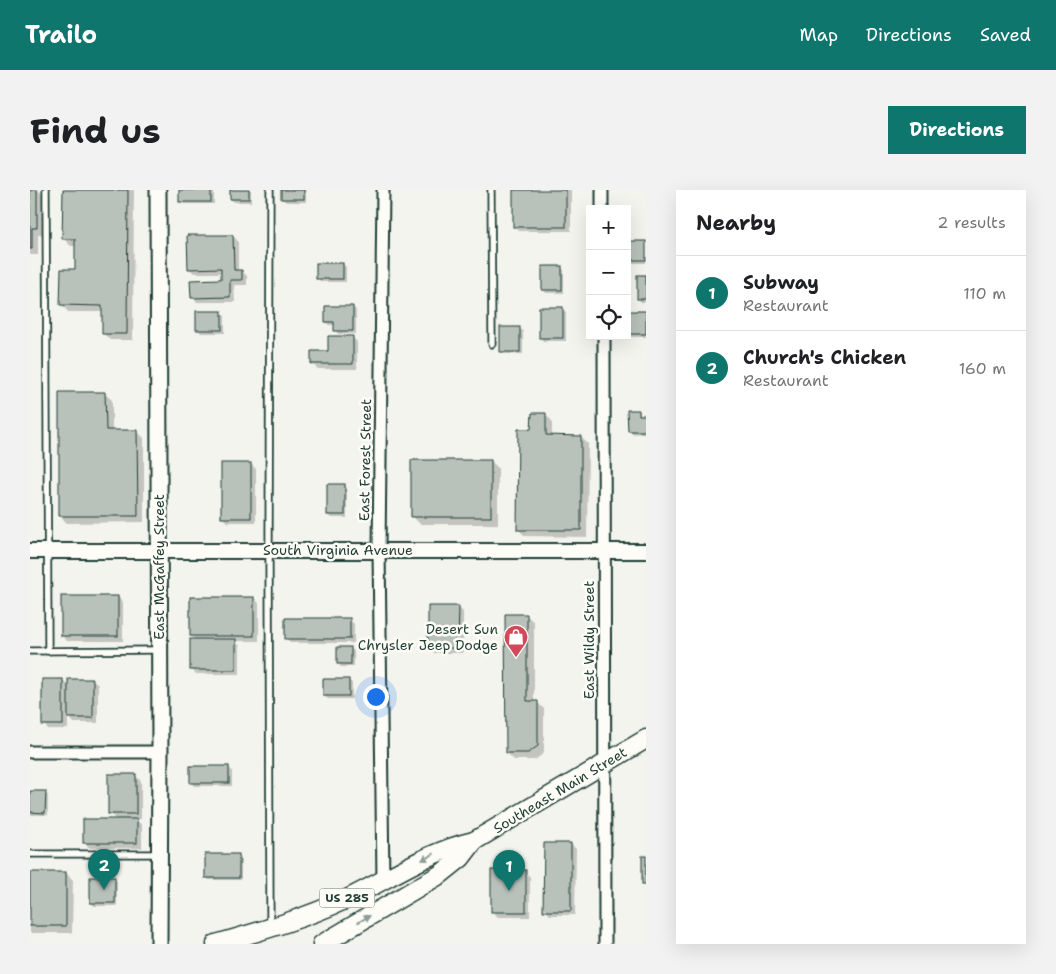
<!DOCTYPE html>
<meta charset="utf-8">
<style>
:root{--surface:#fff;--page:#f2f2f2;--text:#202124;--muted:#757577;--line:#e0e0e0;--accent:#0f766e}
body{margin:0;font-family:"Shantell Sans",sans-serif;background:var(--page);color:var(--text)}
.controls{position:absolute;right:15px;top:15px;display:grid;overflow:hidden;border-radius:0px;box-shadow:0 5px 20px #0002}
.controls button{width:45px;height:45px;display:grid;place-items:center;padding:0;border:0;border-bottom:1px solid var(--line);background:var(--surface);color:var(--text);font:25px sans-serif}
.you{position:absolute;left:345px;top:506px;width:18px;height:18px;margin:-12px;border:4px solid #fff;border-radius:50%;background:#1a73e8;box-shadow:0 0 0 8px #1a73e833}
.badge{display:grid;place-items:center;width:32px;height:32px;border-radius:50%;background:var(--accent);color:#fff;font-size:16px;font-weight:700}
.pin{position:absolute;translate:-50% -41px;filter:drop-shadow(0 1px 2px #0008)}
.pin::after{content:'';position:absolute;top:26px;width:18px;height:15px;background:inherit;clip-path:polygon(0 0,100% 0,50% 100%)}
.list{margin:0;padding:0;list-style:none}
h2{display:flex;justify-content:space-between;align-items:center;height:65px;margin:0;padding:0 20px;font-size:21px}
h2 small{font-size:16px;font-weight:400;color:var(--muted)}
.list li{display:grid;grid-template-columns:32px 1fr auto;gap:15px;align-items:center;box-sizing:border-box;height:75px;padding:0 20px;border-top:1px solid var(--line)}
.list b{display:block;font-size:19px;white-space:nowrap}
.list p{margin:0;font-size:16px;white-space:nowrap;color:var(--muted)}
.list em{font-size:16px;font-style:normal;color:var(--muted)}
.icon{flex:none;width:28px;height:28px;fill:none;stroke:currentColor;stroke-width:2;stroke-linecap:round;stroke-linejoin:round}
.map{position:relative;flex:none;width:616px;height:754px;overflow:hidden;border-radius:0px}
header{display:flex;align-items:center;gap:30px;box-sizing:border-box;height:70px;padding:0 25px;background:var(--accent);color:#fff}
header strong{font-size:24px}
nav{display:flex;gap:28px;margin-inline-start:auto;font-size:18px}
.intro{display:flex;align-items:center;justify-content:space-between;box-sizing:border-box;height:120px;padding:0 30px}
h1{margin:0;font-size:35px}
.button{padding:12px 22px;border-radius:0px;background:var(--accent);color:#fff;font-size:18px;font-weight:700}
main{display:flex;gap:30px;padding:0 30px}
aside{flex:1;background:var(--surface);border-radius:0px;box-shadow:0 5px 20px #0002}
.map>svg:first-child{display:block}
</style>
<header>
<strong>Trailo</strong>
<nav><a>Map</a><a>Directions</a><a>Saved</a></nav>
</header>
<div class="intro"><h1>Find us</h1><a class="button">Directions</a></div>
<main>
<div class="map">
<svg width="616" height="754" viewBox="0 0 616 754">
<rect width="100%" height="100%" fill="#f4f4ef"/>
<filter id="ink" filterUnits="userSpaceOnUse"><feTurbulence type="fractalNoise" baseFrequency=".02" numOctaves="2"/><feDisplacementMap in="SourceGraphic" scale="10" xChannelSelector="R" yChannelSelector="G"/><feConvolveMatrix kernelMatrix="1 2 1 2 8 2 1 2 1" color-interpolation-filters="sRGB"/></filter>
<g filter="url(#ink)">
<g fill="#0003">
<polygon points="0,0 8,0 13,5 13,45 8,45 8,65 0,65"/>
<polygon points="34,0 104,0 103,150 80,150 73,143 74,122 38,122 32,115 46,81 46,56 41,56 34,49"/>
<polygon points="150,0 184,0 184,14 154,14 150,11"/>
<polygon points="201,0 221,0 221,12 204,12 201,9"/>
<polygon points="252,0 276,0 276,12 256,12 252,9"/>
<polygon points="484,0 541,0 541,41 489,41 484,36"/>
<polygon points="203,46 208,51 208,81 212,81 217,86 217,95 204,95 205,112 167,112 162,107 192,91 192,83 164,83 159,78"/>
<polygon points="616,53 616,73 601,73 598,69"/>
<polygon points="313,74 316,77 316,92 291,92 288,88"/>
<polygon points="531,77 534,80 534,103 516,103 513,99"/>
<polygon points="616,86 616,112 611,112 608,108"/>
<polygon points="323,117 326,120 326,144 308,144 305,140 305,135 299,135 296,132"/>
<polygon points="532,119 536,122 536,151 513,151 510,147"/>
<polygon points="616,122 616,147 600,147 597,144"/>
<polygon points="192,123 195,126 195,143 171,143 168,139"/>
<polygon points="489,138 493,141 493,164 475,164 471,161"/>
<polygon points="322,147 327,152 327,179 288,179 282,174"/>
<polygon points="75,204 82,210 82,242 107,241 114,248 114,332 37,333 30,326"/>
<polygon points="609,221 612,227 616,227 616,243 602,244 599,240"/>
<polygon points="516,225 522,231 522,247 551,247 558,254 557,347 495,346 488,339 503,240"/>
<polygon points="461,271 468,278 468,334 390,334 383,327"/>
<polygon points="221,274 226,279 226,332 197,332 192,327"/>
<polygon points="314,295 317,298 317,328 301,328 298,325"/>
<polygon points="88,407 93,412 93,451 37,451 32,446"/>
<polygon points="224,408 229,413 229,451 205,451 210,456 210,484 166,484 161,479 166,450 161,446"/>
<polygon points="428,417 433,422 433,463 404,463 399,458"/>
<polygon points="497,426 504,432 504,512 507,512 514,519 514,563 505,570 484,570 477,563"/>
<polygon points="319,429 324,434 324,453 261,453 256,448"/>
<polygon points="320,458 324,461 324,477 311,477 308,473"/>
<polygon points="33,490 39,496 63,490 68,495 68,533 44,533 38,526 38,539 18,539 13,534"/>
<polygon points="318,490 322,493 322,509 298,509 294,506"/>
<polygon points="199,577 202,581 202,596 164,596 161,592"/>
<polygon points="106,586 111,591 111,629 105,629 112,635 112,658 60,658 54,653 86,630 80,623"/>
<polygon points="0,602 15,602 18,606 18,625 0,625"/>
<polygon points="541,654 546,659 545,725 520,725 515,720"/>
<polygon points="208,665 211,668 211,690 179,690 176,687"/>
<polygon points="495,682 500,687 500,727 468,727 463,722"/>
<polygon points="0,683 36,683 43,690 42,743 0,743"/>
<polygon points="84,688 87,691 87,716 64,716 61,712"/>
</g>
<g fill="#b9c1bb" stroke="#1f3d34">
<polygon points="0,0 7,0 7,38 2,38 2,59 0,59"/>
<polygon points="33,0 98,0 97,144 72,144 72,116 30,115 31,79 45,79 45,49 32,49"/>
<rect x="149" y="0" width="32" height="12"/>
<rect x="200" y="0" width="19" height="9"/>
<rect x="251" y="0" width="23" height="9"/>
<rect x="483" y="0" width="53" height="37"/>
<polygon points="157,45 203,45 204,80 212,80 212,90 200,90 200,107 161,108 160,90 191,89 191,78 158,79"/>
<rect x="597" y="51" width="19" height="19"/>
<rect x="286" y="73" width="27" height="16"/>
<rect x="512" y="76" width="20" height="24"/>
<rect x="607" y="85" width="9" height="24"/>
<polygon points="295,116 323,116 323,141 304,141 304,132 295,132"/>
<rect x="509" y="117" width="24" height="31"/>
<rect x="166" y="121" width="26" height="19"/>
<rect x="597" y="121" width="19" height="23"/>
<rect x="470" y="137" width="20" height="25"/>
<polygon points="298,146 323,146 323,174 281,174 281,161 298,161"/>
<polygon points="29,202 75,202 76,240 107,240 108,326 29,326"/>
<polygon points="597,220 609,220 609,225 616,225 616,241 598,241"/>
<polygon points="502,223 516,223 516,245 551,246 551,340 487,340 488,239 501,239"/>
<rect x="381" y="270" width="80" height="57"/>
<rect x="191" y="273" width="30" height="55"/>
<rect x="297" y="294" width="18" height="31"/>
<rect x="31" y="406" width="57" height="40"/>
<rect x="160" y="407" width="64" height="39"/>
<polygon points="398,416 429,416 428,458 398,458"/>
<polygon points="475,424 497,424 497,511 508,511 508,556 498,563 476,563"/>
<rect x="255" y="428" width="65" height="21"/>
<rect x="160" y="449" width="46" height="31"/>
<rect x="307" y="457" width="14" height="17"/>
<rect x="12" y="489" width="21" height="46"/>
<rect x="38" y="489" width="25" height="39"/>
<rect x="293" y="489" width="26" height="17"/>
<rect x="160" y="576" width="39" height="17"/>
<rect x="78" y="584" width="28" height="40"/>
<polygon points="0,601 16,601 15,623 0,622"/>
<rect x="53" y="629" width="54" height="24"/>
<polygon points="514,653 541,653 541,721 513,721"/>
<rect x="175" y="664" width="34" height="24"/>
<rect x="612" y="666" width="4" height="28"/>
<rect x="461" y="680" width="35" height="42"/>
<rect x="0" y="682" width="36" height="54"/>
<rect x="60" y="687" width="25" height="26"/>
</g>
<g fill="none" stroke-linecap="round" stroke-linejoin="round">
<defs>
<g id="service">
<polyline points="16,0 18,461"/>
<polyline points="461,0 462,154"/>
<polyline points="0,461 129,460"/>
<polyline points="0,664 128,664"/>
<polyline points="240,736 239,360 240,0"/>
</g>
<g id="minor">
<polyline points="353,0 349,360 353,691"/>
<polyline points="572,0 572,19"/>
<polyline points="574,146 575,754"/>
<polyline points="0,562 130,562"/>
</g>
<polyline id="tertiary" points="0,361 616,361"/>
<polyline id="secondary" points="128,0 130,562 129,754"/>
<g id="primary">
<path d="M 186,754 C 231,741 276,728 319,708 C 360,688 399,661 444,651 L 616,549"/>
<polyline points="292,754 411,684 431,668 444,651"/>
</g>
</defs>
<use href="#service" stroke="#1f3d34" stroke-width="9"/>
<use href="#minor" stroke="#1f3d34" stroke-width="15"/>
<use href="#tertiary" stroke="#1f3d34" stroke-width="18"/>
<use href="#secondary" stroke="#1f3d34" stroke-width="19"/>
<use href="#primary" stroke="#1f3d34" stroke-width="21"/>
<use href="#service" stroke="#fdfcf7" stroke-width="5.5"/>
<use href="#minor" stroke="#fdfcf7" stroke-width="11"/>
<use href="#tertiary" stroke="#fdfcf7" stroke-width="14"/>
<use href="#secondary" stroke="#fdfcf7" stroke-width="15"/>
<use href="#primary" stroke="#fdfcf7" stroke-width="18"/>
</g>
<defs><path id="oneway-solid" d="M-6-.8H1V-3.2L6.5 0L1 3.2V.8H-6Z" transform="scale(1.25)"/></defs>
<g fill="#8e9c96">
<use href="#oneway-solid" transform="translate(398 667) rotate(152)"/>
<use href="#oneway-solid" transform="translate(334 729) rotate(-30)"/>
</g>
</g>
<defs>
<symbol id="shop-pin" viewBox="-11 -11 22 30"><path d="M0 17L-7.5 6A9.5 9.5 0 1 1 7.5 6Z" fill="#d1495b" stroke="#fdfcf7"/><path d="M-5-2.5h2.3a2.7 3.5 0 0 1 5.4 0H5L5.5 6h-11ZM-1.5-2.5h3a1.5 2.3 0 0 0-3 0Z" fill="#fff"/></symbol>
</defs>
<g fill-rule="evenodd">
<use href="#shop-pin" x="472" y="433" width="28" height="38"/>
</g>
<g text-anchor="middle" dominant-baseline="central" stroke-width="5" stroke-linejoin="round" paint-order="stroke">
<rect fill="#fdfcf7" stroke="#62766e" stroke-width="1" x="289.5" y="698.5" width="55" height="19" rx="4"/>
<g font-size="12" font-weight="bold" fill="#1f3d34">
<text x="317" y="708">US 285</text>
</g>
<g font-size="14" fill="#1f3d34" stroke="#fdfcf7">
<text transform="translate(335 270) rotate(-89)">East Forest Street</text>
<text x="308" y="360">South Virginia Avenue</text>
<text transform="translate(129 377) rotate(-90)">East McGaffey Street</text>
<text transform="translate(559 450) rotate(-90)">East Wildy Street</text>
<text transform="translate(530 600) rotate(-31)">Southeast Main Street</text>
</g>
<g font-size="14" fill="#1f3d34" stroke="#fdfcf7" text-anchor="end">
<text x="468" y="439">Desert Sun<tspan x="468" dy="16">Chrysler Jeep Dodge</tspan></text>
</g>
</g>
</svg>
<div class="controls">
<button>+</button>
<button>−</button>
<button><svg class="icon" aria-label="locate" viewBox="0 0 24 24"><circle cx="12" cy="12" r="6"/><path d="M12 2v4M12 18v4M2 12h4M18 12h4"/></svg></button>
</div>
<div class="you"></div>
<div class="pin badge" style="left:479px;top:701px">1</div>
<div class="pin badge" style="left:74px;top:700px">2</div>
</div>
<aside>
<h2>Nearby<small>2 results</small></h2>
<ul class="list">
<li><span class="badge">1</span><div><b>Subway</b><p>Restaurant</p></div><em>110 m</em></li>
<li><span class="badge">2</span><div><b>Church's Chicken</b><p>Restaurant</p></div><em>160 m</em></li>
</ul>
</aside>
</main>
